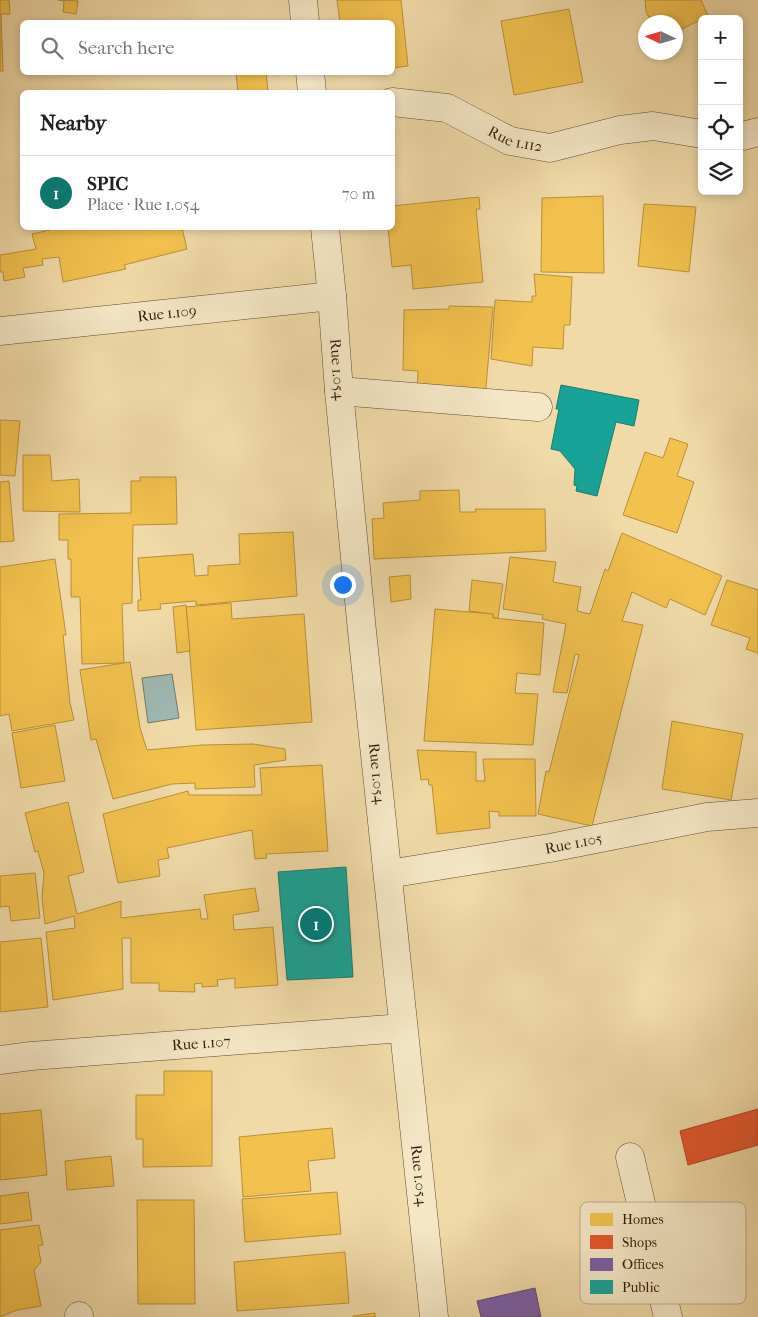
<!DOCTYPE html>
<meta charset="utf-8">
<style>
:root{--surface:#fff;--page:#f6f6f6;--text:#202124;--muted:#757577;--line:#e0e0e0;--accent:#0f766e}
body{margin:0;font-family:"IM FELL French Canon",serif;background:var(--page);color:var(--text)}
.controls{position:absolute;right:15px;top:15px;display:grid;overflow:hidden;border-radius:8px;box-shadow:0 2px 8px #0003}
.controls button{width:45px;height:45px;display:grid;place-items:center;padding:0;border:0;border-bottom:1px solid var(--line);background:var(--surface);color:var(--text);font:25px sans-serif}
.compass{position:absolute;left:638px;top:15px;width:45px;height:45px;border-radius:50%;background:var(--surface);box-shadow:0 2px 8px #0003;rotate:274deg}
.you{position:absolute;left:342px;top:584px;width:18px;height:18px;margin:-12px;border:4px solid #fff;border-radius:50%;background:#1a73e8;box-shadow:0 0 0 8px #1a73e833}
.badge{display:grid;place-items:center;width:32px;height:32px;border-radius:50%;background:var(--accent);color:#fff;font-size:16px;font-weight:700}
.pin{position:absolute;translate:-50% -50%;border:2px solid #fff;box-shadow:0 1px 5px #0006}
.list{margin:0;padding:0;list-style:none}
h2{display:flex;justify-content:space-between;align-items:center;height:65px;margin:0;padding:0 20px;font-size:21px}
h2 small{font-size:16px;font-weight:400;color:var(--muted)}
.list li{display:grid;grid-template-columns:32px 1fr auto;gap:15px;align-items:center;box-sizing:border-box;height:75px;padding:0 20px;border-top:1px solid var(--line)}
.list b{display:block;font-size:19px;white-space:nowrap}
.list p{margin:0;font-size:16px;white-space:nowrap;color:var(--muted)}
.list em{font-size:16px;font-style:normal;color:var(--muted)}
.icon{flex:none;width:28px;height:28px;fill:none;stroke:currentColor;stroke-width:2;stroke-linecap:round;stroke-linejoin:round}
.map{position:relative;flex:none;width:758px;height:1317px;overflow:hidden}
.search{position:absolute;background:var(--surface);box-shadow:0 2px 8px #0003;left:20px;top:20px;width:375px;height:55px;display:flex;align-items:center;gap:12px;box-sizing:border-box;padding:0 18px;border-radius:8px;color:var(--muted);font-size:19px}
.panel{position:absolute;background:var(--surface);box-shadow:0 2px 8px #0003;left:20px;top:90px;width:375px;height:140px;border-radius:8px}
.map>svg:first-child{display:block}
</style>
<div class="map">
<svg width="758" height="1317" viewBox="0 0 758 1317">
<rect width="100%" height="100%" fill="#f0daa8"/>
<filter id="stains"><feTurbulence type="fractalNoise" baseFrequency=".004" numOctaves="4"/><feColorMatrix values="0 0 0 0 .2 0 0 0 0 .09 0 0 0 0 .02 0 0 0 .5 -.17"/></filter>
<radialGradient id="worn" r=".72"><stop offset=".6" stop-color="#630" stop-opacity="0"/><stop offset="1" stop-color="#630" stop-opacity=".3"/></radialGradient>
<polygon fill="#9eb8b2" stroke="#73796e" points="172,674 179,718 148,723 142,678"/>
<g fill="#f2c14e" stroke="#b98f39">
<polygon points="0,0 9,0 10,14 1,14 3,71 0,71"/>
<polygon points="58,0 78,1 76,14 63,12 64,1"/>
<polygon points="337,0 401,0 408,66 392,68 392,22 340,22"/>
<polygon points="645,0 701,0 708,16 676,32 676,22 652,22 646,12"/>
<polygon points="569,9 583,82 514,95 501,21"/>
<polygon points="236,72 266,72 268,92 238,92"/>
<polygon points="603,196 604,273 541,272 542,198"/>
<polygon points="479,197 480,209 476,209 483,282 413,289 411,265 392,267 388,228 392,228 392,206"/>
<polygon points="644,204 696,207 689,272 638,266"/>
<polygon points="50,228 182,228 187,249 124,265 126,269 63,282 59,257 42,259 43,265 23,268 25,277 4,281 3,272 0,272 0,255 36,249 32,234 50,230"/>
<polygon points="534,274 572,277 570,325 564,325 563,349 533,347 532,366 491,359 495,300 532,302 532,296 536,296"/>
<polygon points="449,306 493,307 485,398 417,390 418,371 403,370 404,310 449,309"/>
<polygon points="0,420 20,421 15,476 0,475"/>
<polygon points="670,438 688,444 677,476 694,482 677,533 623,515 645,452 663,458"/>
<polygon points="23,455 50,455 52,481 79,479 80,512 23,511"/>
<polygon points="140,477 176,477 177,524 133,525 132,603 122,604 124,663 82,664 80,597 71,597 71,559 68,559 68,540 59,540 59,514 131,513 131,481 140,481"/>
<polygon points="9,481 14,541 0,542 0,482"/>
<polygon points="459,490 460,512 476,512 475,509 545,509 546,551 374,559 372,519 384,518 383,503 420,500 420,491"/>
<polygon points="293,532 297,596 196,605 196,601 160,604 161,609 138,611 138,600 141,600 138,558 193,554 195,576 208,575 208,566 240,564 239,534"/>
<polygon points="622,533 722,576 705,615 670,599 666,608 632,592 622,621 643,625 592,826 538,814 546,771 549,772 579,655 575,654 567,693 553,692 566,624 542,619 543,615 503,609 510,557 556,562 553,582 581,587 577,611 590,614 605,569 608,571"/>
<polygon points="55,559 66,635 63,635 70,703 74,720 12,731 9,714 0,716 0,567"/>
<polygon points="410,575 411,599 391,602 389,577"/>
<polygon points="472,580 503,584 498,618 493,618 493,614 469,611"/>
<polygon points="727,580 758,590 758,653 746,649 750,638 711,625"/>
<polygon points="231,603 232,619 304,614 312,722 196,730 186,607"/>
<polygon points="186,605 190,651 177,653 173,607"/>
<polygon points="435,609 493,614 493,618 544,623 540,675 517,673 515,693 538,694 533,745 424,741"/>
<polygon points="130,662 140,728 147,750 202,745 253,744 285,749 286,760 254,765 255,787 195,789 195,783 172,784 113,799 96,739 91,740 80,670"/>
<polygon points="672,721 743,734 731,800 662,789"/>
<polygon points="55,725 65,781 21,788 12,733"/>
<polygon points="417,750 476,752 476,781 485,781 483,759 535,759 536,816 499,816 499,812 489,811 490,828 437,834 432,785 429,785 428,779 421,780"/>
<polygon points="322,765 328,851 266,854 267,858 255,859 252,830 167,848 169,858 158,860 160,876 118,883 103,814 188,791 189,795 262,795 260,768"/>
<polygon points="68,802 84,872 68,876 77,914 121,901 121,918 200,909 201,919 208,919 204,895 255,888 259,911 233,915 234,930 273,927 278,985 235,988 235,978 217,980 218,986 202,987 202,983 194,984 195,992 159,991 159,983 131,983 131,938 122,938 123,989 53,1000 46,932 75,928 74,916 45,924 42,898 44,873 38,851 35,852 25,813"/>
<polygon points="35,873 40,918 11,921 9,906 0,907 0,876"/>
<polygon points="41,938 48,1007 0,1012 0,942"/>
<polygon points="164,1071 212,1071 212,1166 143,1167 143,1139 136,1139 136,1095 164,1095"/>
<polygon points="41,1110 47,1175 0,1180 0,1114"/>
<polygon points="332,1128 335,1158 308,1161 311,1191 243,1197 239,1137"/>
<polygon points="111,1156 114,1186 67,1190 65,1161"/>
<polygon points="28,1192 32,1220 0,1224 0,1196"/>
<polygon points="337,1192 341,1234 245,1242 242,1199"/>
<polygon points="137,1200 194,1200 195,1304 138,1304"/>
<polygon points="39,1225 43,1245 38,1246 41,1262 34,1270 41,1306 17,1310 0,1317 0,1230"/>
<polygon points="345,1252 349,1303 237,1311 234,1262"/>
<polygon points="375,1313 375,1317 353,1317 353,1316"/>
</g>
<polygon fill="#e4572e" stroke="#af4523" points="758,1109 758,1145 688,1165 680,1131"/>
<polygon fill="#7b5ea7" stroke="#654a78" points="535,1288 541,1317 481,1317 477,1301"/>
<g fill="#17a398" stroke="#1f7a6d">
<polygon points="561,385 639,400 634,426 616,422 597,496 576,491 577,486 574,485 575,469 560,451 551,449 559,409 556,409"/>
<polygon points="346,867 353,977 287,980 278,872"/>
</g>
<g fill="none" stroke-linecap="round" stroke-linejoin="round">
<defs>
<g id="street">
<polyline points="303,0 305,22"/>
<polyline points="310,72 312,92"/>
<path id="s1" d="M 392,102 L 447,108 L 510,141 L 550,148 L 620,130 L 653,126 L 702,134"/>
<polyline points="739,137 758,132"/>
<path id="s2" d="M 325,228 L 332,296 L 339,391 L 362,631 L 434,1317"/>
<path id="s3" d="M 0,331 L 332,296"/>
<polyline points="339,391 538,407"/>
<path id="s4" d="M 388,874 L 550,848 L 707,817 L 758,813"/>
<path id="s5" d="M 0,1060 L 31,1056 L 403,1028"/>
<polyline points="630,1157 668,1317"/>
<polyline points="79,1316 79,1317"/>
</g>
</defs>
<use href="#street" stroke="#624a31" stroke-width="29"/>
<use href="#street" stroke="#f5e7c6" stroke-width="28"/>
</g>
<g text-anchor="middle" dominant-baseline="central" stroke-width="5" stroke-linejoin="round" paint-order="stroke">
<g font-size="15" fill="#331a09" stroke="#f5e7c6">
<text stroke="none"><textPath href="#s1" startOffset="131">Rue 1.112</textPath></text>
<text stroke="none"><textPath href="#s3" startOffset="168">Rue 1.109</textPath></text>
<text stroke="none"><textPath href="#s2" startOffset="142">Rue 1.054</textPath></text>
<text stroke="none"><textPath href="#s2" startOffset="548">Rue 1.054</textPath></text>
<text stroke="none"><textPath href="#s4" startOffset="188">Rue 1.105</textPath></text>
<text stroke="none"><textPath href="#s5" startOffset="202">Rue 1.107</textPath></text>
<text stroke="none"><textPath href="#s2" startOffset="952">Rue 1.054</textPath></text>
</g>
</g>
<rect x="580" y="1202" width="166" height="102" rx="8" fill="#f5e7c6" stroke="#bbaa8d" stroke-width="1"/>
<rect x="590" y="1213" width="23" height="13" fill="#f2c14e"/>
<rect x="590" y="1235" width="23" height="14" fill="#e4572e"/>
<rect x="590" y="1258" width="23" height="13" fill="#7b5ea7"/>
<rect x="590" y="1280" width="23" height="14" fill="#17a398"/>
<g font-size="14" fill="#331a09">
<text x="622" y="1224">Homes</text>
<text x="622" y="1247">Shops</text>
<text x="622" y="1269">Offices</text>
<text x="622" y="1292">Public</text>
</g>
<rect width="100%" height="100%" filter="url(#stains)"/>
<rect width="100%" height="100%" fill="url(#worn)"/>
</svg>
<div class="controls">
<button>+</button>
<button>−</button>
<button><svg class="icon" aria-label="locate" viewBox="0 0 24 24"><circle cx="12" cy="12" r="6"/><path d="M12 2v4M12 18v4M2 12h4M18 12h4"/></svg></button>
<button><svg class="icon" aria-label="layers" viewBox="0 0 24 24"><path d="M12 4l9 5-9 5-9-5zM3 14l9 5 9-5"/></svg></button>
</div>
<svg class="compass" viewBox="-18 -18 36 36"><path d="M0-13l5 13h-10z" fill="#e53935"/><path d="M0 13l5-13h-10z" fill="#757577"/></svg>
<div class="you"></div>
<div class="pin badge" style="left:316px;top:924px">1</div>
<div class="search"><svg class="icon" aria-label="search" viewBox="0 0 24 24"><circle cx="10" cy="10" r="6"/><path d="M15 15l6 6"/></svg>Search here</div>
<section class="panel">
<h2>Nearby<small></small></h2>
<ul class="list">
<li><span class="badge">1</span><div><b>SPIC</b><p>Place · Rue 1.054</p></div><em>70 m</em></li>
</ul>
</section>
</div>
